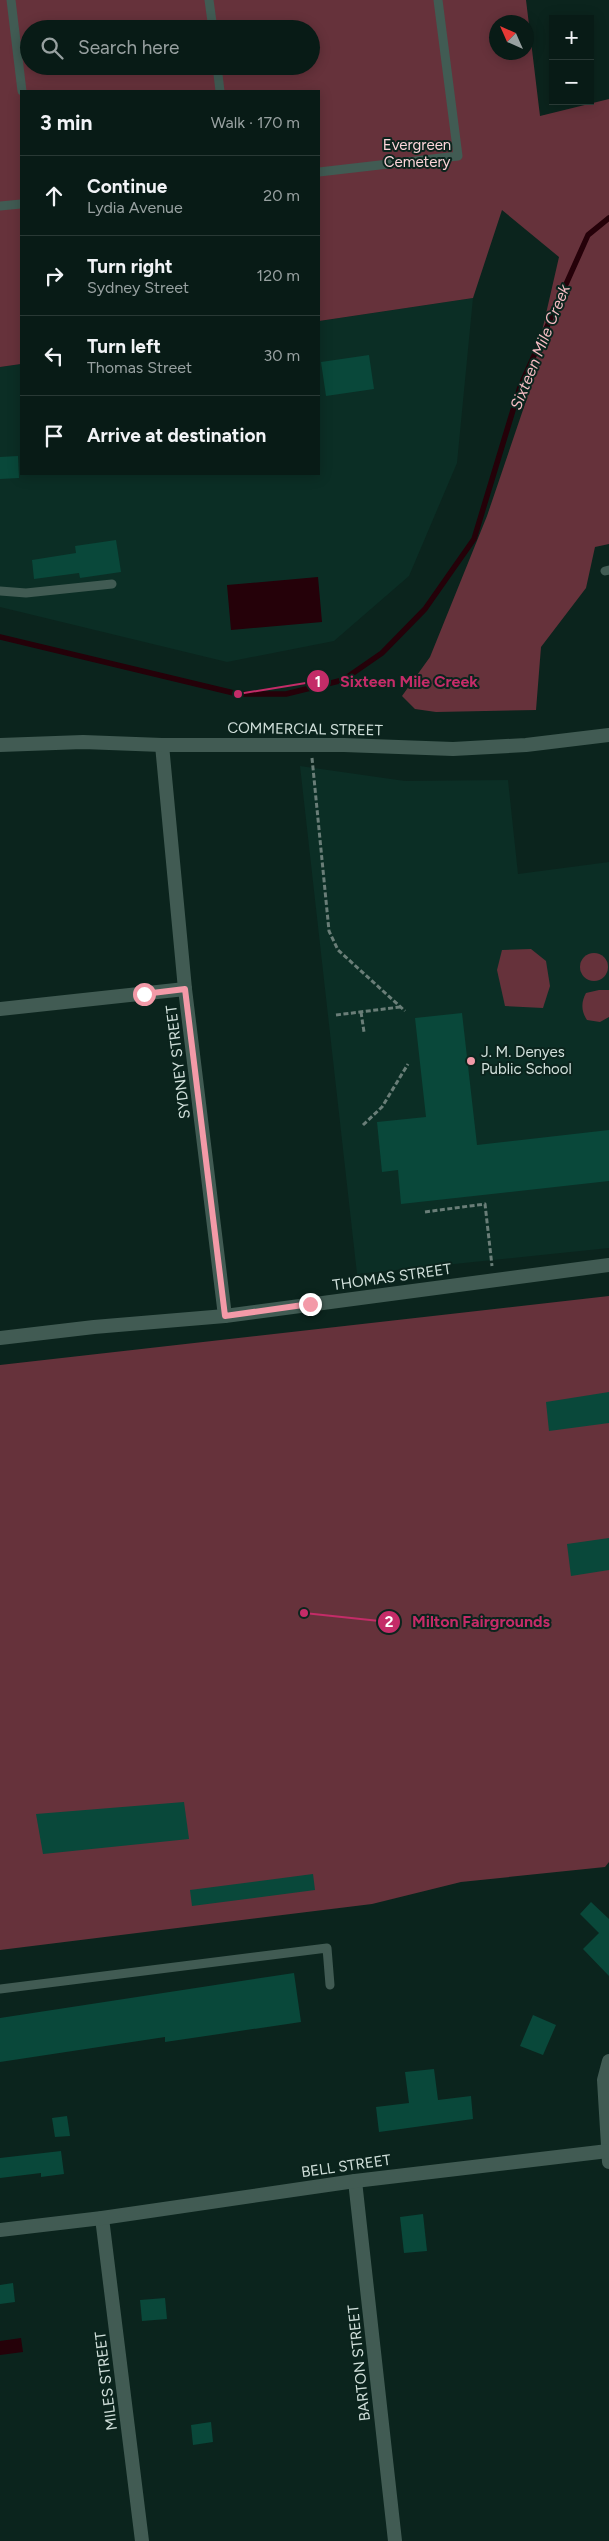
<!DOCTYPE html>
<meta charset="utf-8">
<style>
:root{--surface:#081b16;--page:#11241f;--text:#f1f3f6;--muted:#98a1a1;--line:#293935}
body{margin:0;font-family:Figtree,sans-serif;background:var(--page);color:var(--text)}
.controls{position:absolute;right:15px;top:15px;display:grid;overflow:hidden;border-radius:0px;box-shadow:0 2px 12px #0003}
.controls button{width:45px;height:45px;display:grid;place-items:center;padding:0;border:0;border-bottom:1px solid var(--line);background:var(--surface);color:var(--text);font:25px sans-serif}
.compass{position:absolute;left:489px;top:15px;width:45px;height:45px;border-radius:50%;background:var(--surface);box-shadow:0 2px 12px #0003;rotate:315deg}
.stop{position:absolute;width:15px;height:15px;margin:-11px;border:4px solid #f39aa8;border-radius:50%;background:#fff}
.stop.end{background:#f39aa8;border-color:#fff;box-shadow:0 1px 5px #0008}
.list{margin:0;padding:0;list-style:none}
h2{display:flex;justify-content:space-between;align-items:center;height:65px;margin:0;padding:0 20px;font-size:21px}
h2 small{font-size:16px;font-weight:400;color:var(--muted)}
.list li{display:grid;grid-template-columns:32px 1fr auto;gap:15px;align-items:center;box-sizing:border-box;height:80px;padding:0 20px;border-top:1px solid var(--line)}
.list b{display:block;font-size:19px;white-space:nowrap}
.list p{margin:0;font-size:16px;white-space:nowrap;color:var(--muted)}
.list em{font-size:16px;font-style:normal;color:var(--muted)}
.icon{flex:none;width:28px;height:28px;fill:none;stroke:currentColor;stroke-width:2;stroke-linecap:round;stroke-linejoin:round}
.map{position:relative;flex:none;width:609px;height:2541px;overflow:hidden}
.search{position:absolute;background:var(--surface);box-shadow:0 2px 12px #0003;left:20px;top:20px;width:300px;height:55px;display:flex;align-items:center;gap:12px;box-sizing:border-box;padding:0 18px;border-radius:28px;color:var(--muted);font-size:19px}
.panel{position:absolute;background:var(--surface);box-shadow:0 2px 12px #0003;left:20px;top:90px;width:300px;height:385px;border-radius:0px}
.map>svg:first-child{display:block}
</style>
<div class="map">
<svg width="609" height="2541" viewBox="0 0 609 2541">
<rect width="100%" height="100%" fill="#0b241d"/>
<g fill="#0b2e25">
<polygon points="473,298 457,463 409,576 334,641 227,662 0,607 0,367 21,364 21,474 319,474 319,321"/>
<polygon points="300,766 405,781 508,780 518,874 609,862 609,1248 357,1274"/>
</g>
<g fill="#66323b" fill-rule="evenodd">
<path d="M 0,0 L 526,0 L 540,116 L 609,99 L 609,544 L 595,547 L 586,588 L 541,647 L 536,710 L 436,712 L 415,709 L 402,696 L 430,657 L 487,516 L 526,401 L 559,257 L 502,210 L 473,298 L 319,321 L 319,91 L 21,91 L 21,364 L 0,367 ZM 496,22 L 526,22 L 526,52 L 496,52 ZM 29,29 L 311,29 L 311,66 L 29,66 Z"/>
<polygon points="531,949 546,961 550,986 543,1008 505,1006 497,970 502,950"/>
<circle cx="594" cy="967" r="14"/>
<path d="M 599,990 L 609,990 L 609,1017 L 600,1022 L 587,1020 C 581,1011 581,1002 586,993 Z"/>
<polygon points="609,1296 609,1862 605,1867 461,1882 372,1904 0,1950 0,1365"/>
</g>
<g fill="#250109">
<polygon points="318,577 322,622 231,630 227,585"/>
<polygon points="21,2338 23,2352 0,2355 0,2341"/>
</g>
<g fill="none" stroke-linecap="round" stroke-linejoin="round">
<polyline stroke="#250109" stroke-width="5.5" points="0,637 238,694 286,694 343,680 382,653 425,609 474,539 520,387 588,235 609,218"/>
</g>
<g fill="#09483a">
<polygon points="369,355 374,389 326,396 321,362"/>
<polygon points="18,456 19,478 0,479 0,457"/>
<polygon points="116,540 121,572 80,578 79,573 34,579 32,560 76,553 75,546"/>
<polygon points="462,1013 477,1145 609,1130 609,1181 401,1204 398,1170 382,1172 377,1122 426,1117 415,1018"/>
<polygon points="609,1392 609,1423 549,1431 546,1402"/>
<polygon points="609,1538 609,1570 571,1576 567,1544"/>
<polygon points="184,1802 189,1839 43,1854 36,1814"/>
<polygon points="313,1874 315,1890 192,1906 190,1890"/>
<polygon points="591,1902 609,1919 609,1976 583,1949 599,1933 580,1914"/>
<polygon points="294,1973 301,2022 165,2042 165,2037 0,2062 0,2018"/>
<polygon points="533,2015 556,2025 543,2055 520,2046"/>
<polygon points="434,2069 438,2100 471,2096 473,2119 379,2132 376,2107 409,2103 405,2072"/>
<polygon points="67,2116 70,2136 55,2137 52,2118"/>
<polygon points="61,2151 64,2174 41,2177 41,2173 0,2178 0,2158"/>
<polygon points="423,2214 427,2251 404,2253 400,2217"/>
<polygon points="13,2283 15,2302 0,2304 0,2285"/>
<polygon points="165,2298 167,2319 142,2321 140,2300"/>
<polygon points="211,2422 213,2442 193,2445 191,2425"/>
</g>
<g fill="none" stroke-linecap="round" stroke-linejoin="round">
<g stroke="#6a7e78" stroke-width="3" stroke-dasharray="5 2.5" stroke-linecap="butt">
<polyline points="312,758 329,931 338,950 405,1011"/>
<polyline points="361,1012 364,1032"/>
<polyline points="336,1015 400,1007"/>
<polyline points="363,1125 382,1107 408,1064"/>
<polyline points="425,1212 485,1204 492,1266"/>
</g>
<g stroke="#415b53" stroke-width="9">
<polyline points="11,0 22,91"/>
<polyline points="209,0 213,29"/>
<polyline points="217,66 220,91"/>
<polyline points="319,172 458,156 438,0"/>
<polyline points="0,206 21,204"/>
<polyline points="605,571 609,570"/>
<polyline points="0,591 26,593 112,584"/>
<polyline points="0,1989 327,1948 330,1985"/>
</g>
<g stroke="#415b53" stroke-width="14">
<polyline points="162,745 185,989 225,1316"/>
<polyline points="0,1009 185,989"/>
<polyline points="0,1338 94,1327 225,1316 609,1265"/>
<polyline points="609,2061 604,2080 609,2162"/>
<polyline points="355,2181 395,2541"/>
<polyline points="102,2218 142,2541"/>
<polyline points="0,2230 102,2218 355,2181 608,2151"/>
</g>
<polyline stroke="#415b53" stroke-width="14" points="0,745 83,742 162,745 344,745 453,749 526,745 609,735"/>
</g>
<g fill="none" stroke-linecap="round" stroke-linejoin="round">
<polyline stroke="#f39aa8" stroke-width="6" points="144,994 185,989 225,1316 310,1304"/>
</g>
<circle fill="#f39aa8" stroke="#0b241d" stroke-width="2" cx="471" cy="1061" r="5"/>
<g text-anchor="middle" dominant-baseline="central" stroke-width="4" stroke-linejoin="round" paint-order="stroke">
<g font-size="15" fill="#fdd5da" stroke="#0b241d">
<text x="417" y="145">Evergreen<tspan x="417" dy="17">Cemetery</tspan></text>
</g>
<g font-size="15" fill="#d1e0db" stroke="#0b241d">
<text transform="translate(305 729) rotate(1)">COMMERCIAL STREET</text>
<text transform="translate(178 1062) rotate(-97)">SYDNEY STREET</text>
<text transform="translate(392 1277) rotate(-8)">THOMAS STREET</text>
<text transform="translate(346 2166) rotate(-8)">BELL STREET</text>
<text transform="translate(359 2363) rotate(-96)">BARTON STREET</text>
<text transform="translate(106 2381) rotate(-97)">MILES STREET</text>
</g>
<g font-size="15" fill="#d1e0db" stroke="#0b241d" text-anchor="start">
<text x="481" y="1052">J. M. Denyes<tspan x="481" dy="17">Public School</tspan></text>
</g>
<g font-size="16" font-style="italic" fill="#f5bcc3" stroke="#0b241d">
<text transform="translate(540 347) rotate(-68)">Sixteen Mile Creek</text>
</g>
</g>
<path fill="none" stroke="#c42c68" stroke-width="2" d="M238 694L318 681M304 1613L389 1622"/>
<g fill="#c42c68" stroke="#0b241d" stroke-width="2">
<circle cx="238" cy="694" r="5"/>
<circle cx="304" cy="1613" r="5"/>
<circle cx="318" cy="681" r="12"/>
<circle cx="389" cy="1622" r="12"/>
</g>
<g font-size="15" text-anchor="middle" font-weight="bold" fill="#fff">
<text x="318" y="687">1</text>
<text x="389" y="1627">2</text>
</g>
<g font-size="16" text-anchor="middle" font-weight="bold" fill="#c42c68" stroke="#0b241d" stroke-width="4" stroke-linejoin="round" paint-order="stroke">
<text x="409" y="687">Sixteen Mile Creek</text>
<text x="481" y="1627">Milton Fairgrounds</text>
</g>
</svg>
<div class="controls">
<button>+</button>
<button>−</button>
</div>
<svg class="compass" viewBox="-18 -18 36 36"><path d="M0-13l5 13h-10z" fill="#e53935"/><path d="M0 13l5-13h-10z" fill="#98a1a1"/></svg>
<div class="stop" style="left:144px;top:994px"></div>
<div class="stop end" style="left:310px;top:1304px"></div>
<div class="search"><svg class="icon" aria-label="search" viewBox="0 0 24 24"><circle cx="10" cy="10" r="6"/><path d="M15 15l6 6"/></svg>Search here</div>
<section class="panel">
<h2>3 min<small>Walk · 170 m</small></h2>
<ul class="list">
<li><svg class="icon" aria-label="ahead" viewBox="0 0 24 24"><path d="M12 20V5M6 11l6-6 6 6"/></svg><div><b>Continue</b><p>Lydia Avenue</p></div><em>20 m</em></li>
<li><svg class="icon" aria-label="right" viewBox="0 0 24 24"><path d="M7 20v-9h11M14 6l5 5-5 5"/></svg><div><b>Turn right</b><p>Sydney Street</p></div><em>120 m</em></li>
<li><svg class="icon" aria-label="left" viewBox="0 0 24 24"><path d="M17 20v-9H6M10 6l-5 5 5 5"/></svg><div><b>Turn left</b><p>Thomas Street</p></div><em>30 m</em></li>
<li><svg class="icon" aria-label="arrive" viewBox="0 0 24 24"><path d="M6 21V4h12l-3 4 3 4H6"/></svg><div><b>Arrive at destination</b></div></li>
</ul>
</section>
</div>
